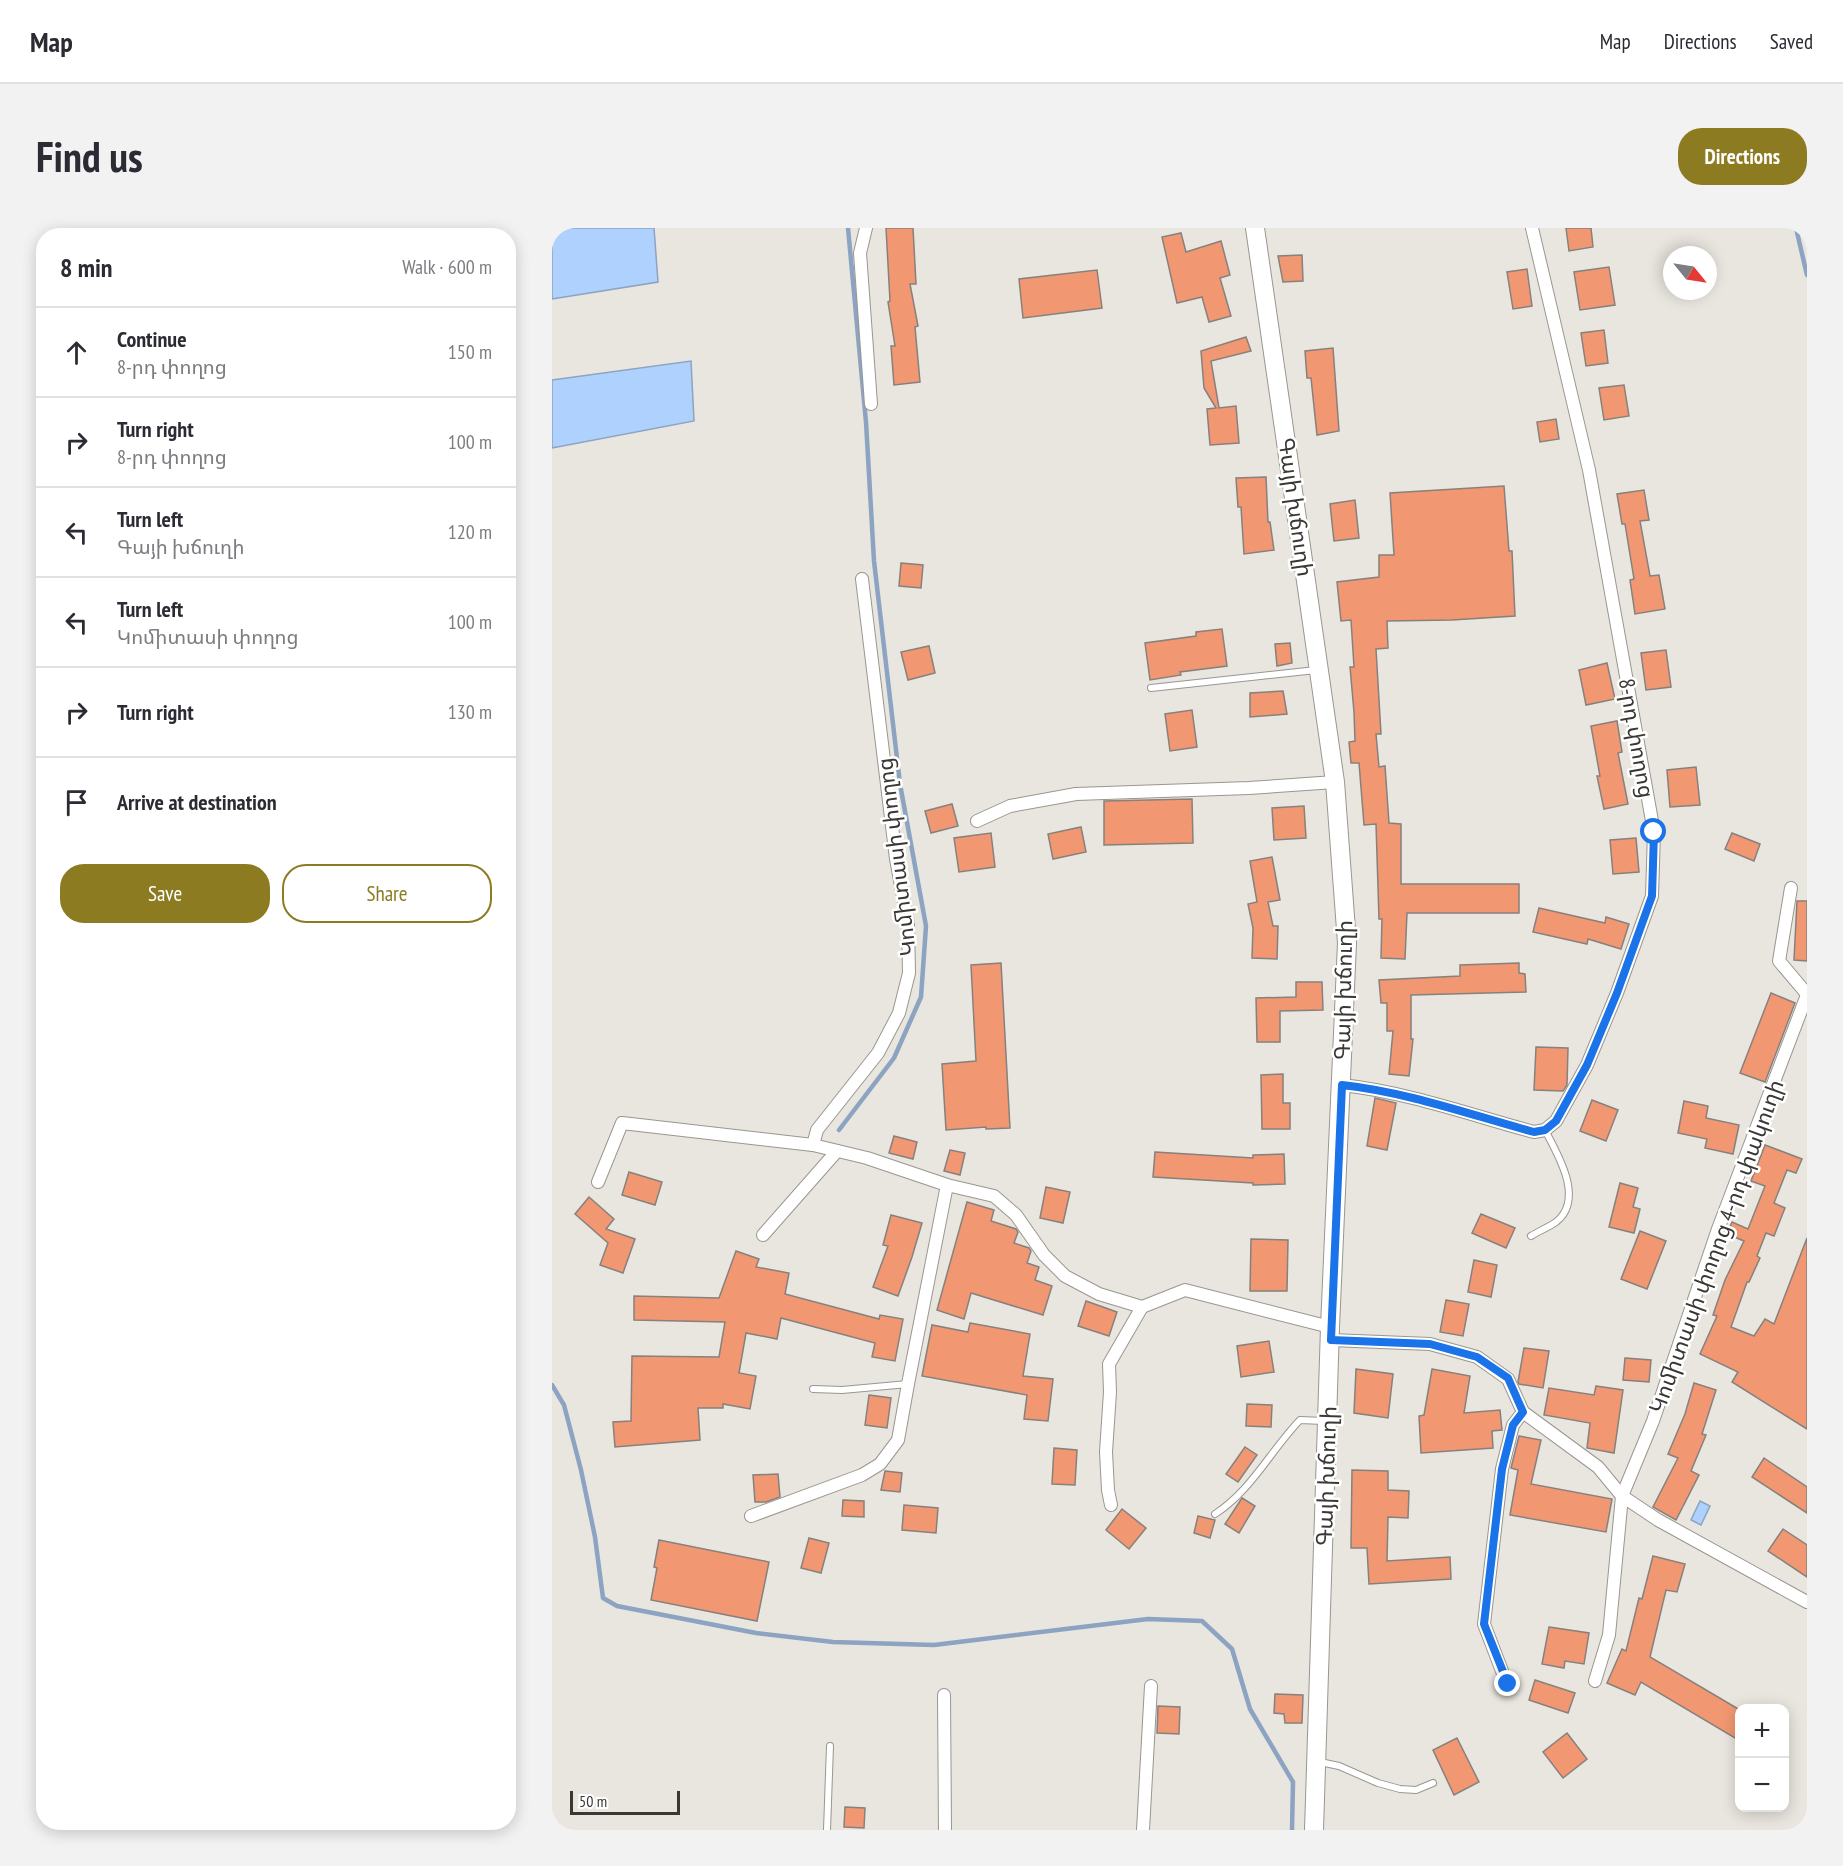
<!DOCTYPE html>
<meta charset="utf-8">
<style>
:root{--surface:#fff;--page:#f2f2f3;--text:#2b2b33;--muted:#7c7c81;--line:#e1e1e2;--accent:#8c7b20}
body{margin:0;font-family:"PT Sans Narrow","Noto Sans Armenian",sans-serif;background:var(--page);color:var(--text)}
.controls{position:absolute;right:18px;bottom:18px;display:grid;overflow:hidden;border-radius:12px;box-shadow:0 3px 15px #0003}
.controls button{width:54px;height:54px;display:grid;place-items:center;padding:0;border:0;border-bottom:2px solid var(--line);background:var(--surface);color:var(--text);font:30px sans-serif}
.compass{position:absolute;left:1111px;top:18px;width:54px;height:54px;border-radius:50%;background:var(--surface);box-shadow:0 3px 15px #0003;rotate:120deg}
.scale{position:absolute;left:18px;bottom:15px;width:110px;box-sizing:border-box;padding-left:6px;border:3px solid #3a3835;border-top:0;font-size:16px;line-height:21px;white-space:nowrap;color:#3a3835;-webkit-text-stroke:4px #fff;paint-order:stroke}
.stop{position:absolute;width:18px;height:18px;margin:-14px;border:4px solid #1a73e8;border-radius:50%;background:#fff}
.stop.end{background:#1a73e8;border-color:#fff;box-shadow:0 2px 6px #0008}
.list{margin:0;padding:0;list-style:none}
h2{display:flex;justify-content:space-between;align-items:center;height:78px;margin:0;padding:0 24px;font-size:26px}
h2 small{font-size:20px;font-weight:400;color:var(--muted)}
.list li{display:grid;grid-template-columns:39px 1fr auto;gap:18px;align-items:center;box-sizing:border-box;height:90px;padding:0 24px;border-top:2px solid var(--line)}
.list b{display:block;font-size:22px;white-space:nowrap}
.list p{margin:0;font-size:20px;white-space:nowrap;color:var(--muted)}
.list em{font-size:20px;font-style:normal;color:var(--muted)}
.actions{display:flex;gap:12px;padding:18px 24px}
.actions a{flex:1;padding:14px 0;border:2px solid var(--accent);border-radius:24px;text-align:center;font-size:21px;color:var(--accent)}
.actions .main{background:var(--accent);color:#fff}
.icon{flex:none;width:33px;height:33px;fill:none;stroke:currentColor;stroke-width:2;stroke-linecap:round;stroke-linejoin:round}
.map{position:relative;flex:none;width:1255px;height:1602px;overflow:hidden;border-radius:24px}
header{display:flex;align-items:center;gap:36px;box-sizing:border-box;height:84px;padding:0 30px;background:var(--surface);border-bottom:2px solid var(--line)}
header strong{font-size:28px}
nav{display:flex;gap:33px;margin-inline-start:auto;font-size:21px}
.intro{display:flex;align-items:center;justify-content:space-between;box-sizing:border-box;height:144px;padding:0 36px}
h1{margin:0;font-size:42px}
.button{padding:15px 27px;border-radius:24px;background:var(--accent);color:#fff;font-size:21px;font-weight:700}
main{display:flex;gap:36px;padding:0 36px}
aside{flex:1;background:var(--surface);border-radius:24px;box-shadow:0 3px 15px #0003}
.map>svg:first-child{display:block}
</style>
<header>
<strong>Map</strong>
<nav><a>Map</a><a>Directions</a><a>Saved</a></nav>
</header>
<div class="intro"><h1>Find us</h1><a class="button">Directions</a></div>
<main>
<aside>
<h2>8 min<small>Walk · 600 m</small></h2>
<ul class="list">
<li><svg class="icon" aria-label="ahead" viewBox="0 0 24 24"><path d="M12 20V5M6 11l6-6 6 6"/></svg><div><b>Continue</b><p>8-րդ փողոց</p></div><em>150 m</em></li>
<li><svg class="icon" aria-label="right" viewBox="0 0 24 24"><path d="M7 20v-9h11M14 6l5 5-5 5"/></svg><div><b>Turn right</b><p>8-րդ փողոց</p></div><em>100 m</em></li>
<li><svg class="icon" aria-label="left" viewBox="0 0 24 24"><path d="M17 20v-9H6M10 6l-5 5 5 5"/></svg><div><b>Turn left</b><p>Գայի խճուղի</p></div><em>120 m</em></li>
<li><svg class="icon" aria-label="left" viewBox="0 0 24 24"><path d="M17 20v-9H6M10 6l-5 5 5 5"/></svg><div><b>Turn left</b><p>Կոմիտասի փողոց</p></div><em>100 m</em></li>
<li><svg class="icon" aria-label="right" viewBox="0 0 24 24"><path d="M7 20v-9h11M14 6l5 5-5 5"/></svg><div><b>Turn right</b></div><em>130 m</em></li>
<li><svg class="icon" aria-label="arrive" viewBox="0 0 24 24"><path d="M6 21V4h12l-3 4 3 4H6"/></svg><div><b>Arrive at destination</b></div></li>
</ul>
<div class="actions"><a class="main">Save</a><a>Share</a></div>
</aside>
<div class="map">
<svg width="1255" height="1602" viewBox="0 0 1255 1602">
<rect width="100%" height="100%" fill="#e9e5df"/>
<g fill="#afd1fd" stroke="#8ca3c1" stroke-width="1.5">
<polygon points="0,0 102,0 106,54 0,71"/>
<polygon points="139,133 142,193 0,220 0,152"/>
<polygon points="1148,1273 1158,1278 1149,1297 1139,1292"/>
</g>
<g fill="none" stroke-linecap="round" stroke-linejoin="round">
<g stroke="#8ca3c1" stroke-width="4.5">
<polyline points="1244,0 1255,47"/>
<polyline points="287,902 342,830 369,769 374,698 348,556 322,333 314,194 296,0"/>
<polyline points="0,1157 12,1177 29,1242 43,1309 51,1370 65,1378 204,1405 281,1414 382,1417 596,1391 650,1393 680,1421 698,1481 741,1554 740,1602"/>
</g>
</g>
<g fill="#f19873" stroke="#87807d" stroke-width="1.5">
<polygon points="334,0 361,0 364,56 358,56 366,98 363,99 368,154 342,157 339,118 343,118 336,74 338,73"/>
<polygon points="1014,0 1039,0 1041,19 1017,23"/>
<polygon points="629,5 634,24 669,13 678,47 668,50 679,88 657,94 650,69 625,75 610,9"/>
<polygon points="750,27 751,53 731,54 726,28"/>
<polygon points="1057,39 1063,77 1028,82 1022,44"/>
<polygon points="975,41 980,78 961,81 955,44"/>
<polygon points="545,42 550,80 471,90 467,51"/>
<polygon points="1052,102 1056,135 1034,138 1029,105"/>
<polygon points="694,109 699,123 659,133 667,180 684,178 687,215 658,217 655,181 664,180 652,160 649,123"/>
<polygon points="781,120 787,203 765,207 759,150 755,150 753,123"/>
<polygon points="1072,157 1077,188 1052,192 1047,160"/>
<polygon points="1004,191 1007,211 988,214 985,194"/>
<polygon points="714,249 716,294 718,294 722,322 692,326 689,279 686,279 684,250"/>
<polygon points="952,258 957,323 960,323 963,388 900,392 835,393 836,420 824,421 829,506 824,506 827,539 833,538 837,595 849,596 849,656 967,656 967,685 855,685 853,731 829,730 830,691 827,691 824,596 812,597 807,535 799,535 797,514 803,513 802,484 798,439 802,439 799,392 789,393 785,354 827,349 827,327 842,327 838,265"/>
<polygon points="1092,262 1097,292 1088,293 1098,348 1107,347 1113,381 1083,386 1078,352 1082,351 1073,296 1070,296 1065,266"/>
<polygon points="803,272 807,310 782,313 778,276"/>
<polygon points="349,335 371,337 369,360 347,358"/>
<polygon points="670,401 675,438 628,444 629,447 598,452 593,415 644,408 644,404"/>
<polygon points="738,415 740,435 725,438 723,416"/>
<polygon points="377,418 383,445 356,452 349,424"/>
<polygon points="1114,422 1119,459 1094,462 1089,425"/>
<polygon points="1055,435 1063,471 1034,477 1027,442"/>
<polygon points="731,463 735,486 698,489 698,465"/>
<polygon points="640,482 645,519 618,523 613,486"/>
<polygon points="1065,493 1070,524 1066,525 1076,576 1052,581 1045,548 1048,548 1039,498"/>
<polygon points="1144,539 1148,577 1118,579 1115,542"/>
<polygon points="640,571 641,615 552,617 552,573"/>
<polygon points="400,576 406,598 379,605 373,583"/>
<polygon points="752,578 754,610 722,612 720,580"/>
<polygon points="529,599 534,624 501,631 496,606"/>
<polygon points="439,605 443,639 407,644 402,610"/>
<polygon points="1180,605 1208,616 1202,633 1173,621"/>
<polygon points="1084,610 1087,644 1061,646 1058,612"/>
<polygon points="720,629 728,672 716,674 721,698 726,698 725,731 700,730 701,700 696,676 705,674 698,633"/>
<polygon points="1245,673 1255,673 1255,733 1242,732"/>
<polygon points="987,680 1053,695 1054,689 1077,696 1069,721 1036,711 1035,716 981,704"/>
<polygon points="449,735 458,900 434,901 434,899 394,902 390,836 424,833 419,737"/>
<polygon points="967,735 967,745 973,746 974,764 859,767 859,811 861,811 857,848 837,846 841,803 835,803 835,775 829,775 827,752 908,748 908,737"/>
<polygon points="744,754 770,754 771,782 728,783 728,814 705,814 704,770 744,769"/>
<polygon points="1219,765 1243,775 1213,854 1188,845"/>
<polygon points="984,819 1016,820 1015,857 1011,863 982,862"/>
<polygon points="731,846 731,875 738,875 738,901 710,901 709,847"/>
<polygon points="823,870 844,875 835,922 815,918"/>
<polygon points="1040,872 1066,882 1054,913 1028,903"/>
<polygon points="1132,873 1156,878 1154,890 1187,897 1181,926 1153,920 1155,911 1126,905"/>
<polygon points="342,908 365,914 361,931 337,925"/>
<polygon points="1213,917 1250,931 1244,945 1235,942 1222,975 1233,980 1222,1008 1214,1005 1205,1028 1208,1030 1197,1054 1195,1054 1179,1099 1202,1108 1213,1091 1222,1096 1255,1010 1255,1201 1180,1154 1186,1144 1148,1126 1165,1088 1161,1087 1173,1052 1192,1013 1175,1006 1180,994 1196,1001 1213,958 1199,953"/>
<polygon points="398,922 413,925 408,947 392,943"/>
<polygon points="603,924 701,930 701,927 732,926 733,956 701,957 701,955 601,949"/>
<polygon points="77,944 110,954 103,977 70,967"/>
<polygon points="1068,955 1086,960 1081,979 1088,981 1082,1005 1057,999"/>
<polygon points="494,959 518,964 511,995 488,990"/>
<polygon points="37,969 62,991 54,1001 83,1011 71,1045 48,1037 56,1015 23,986"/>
<polygon points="415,974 442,982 439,993 464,1001 466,1004 462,1015 477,1020 479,1023 475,1035 487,1039 483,1052 500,1058 491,1087 419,1065 412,1091 385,1082"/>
<polygon points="929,986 963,1000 954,1020 920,1005"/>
<polygon points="339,987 370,995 360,1029 346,1068 321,1059 336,1018 331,1017"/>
<polygon points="1088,1003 1114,1013 1095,1061 1069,1051"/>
<polygon points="699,1011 736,1012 735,1063 698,1063"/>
<polygon points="184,1023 207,1031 204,1039 237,1045 233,1066 327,1091 328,1087 351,1091 343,1133 320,1129 323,1115 229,1090 225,1111 194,1105 187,1145 204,1148 198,1181 171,1176 171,1180 146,1180 148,1212 63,1219 61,1194 79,1193 80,1128 167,1129 173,1094 82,1092 82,1068 167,1070"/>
<polygon points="922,1032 945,1037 939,1069 916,1064"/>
<polygon points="894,1072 917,1076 911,1108 888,1104"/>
<polygon points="534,1073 565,1084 557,1108 526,1098"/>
<polygon points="418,1095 478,1106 471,1148 501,1151 496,1193 472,1191 475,1167 370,1148 380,1097 416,1104"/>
<polygon points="717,1113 722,1144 689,1149 685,1118"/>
<polygon points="972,1120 997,1123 991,1160 967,1156 966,1154"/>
<polygon points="1073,1130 1099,1132 1097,1154 1071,1152"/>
<polygon points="804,1141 841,1146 836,1190 802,1185"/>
<polygon points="880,1141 918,1148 912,1185 948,1182 950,1202 940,1203 941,1220 869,1225 867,1188 872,1187"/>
<polygon points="1142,1155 1164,1162 1150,1206 1154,1207 1139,1243 1147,1247 1124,1292 1101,1279 1126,1230 1116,1226 1133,1186"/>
<polygon points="1044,1158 1071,1162 1062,1225 1035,1220 1038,1195 992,1187 997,1160 1042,1167"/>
<polygon points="317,1167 339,1170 335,1200 313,1197"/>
<polygon points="695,1176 720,1177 719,1199 694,1198"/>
<polygon points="967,1208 989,1212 979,1256 1060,1271 1054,1304 958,1287 966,1242 959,1240"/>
<polygon points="693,1219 705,1227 686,1254 674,1246"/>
<polygon points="502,1220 525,1222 523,1257 500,1256"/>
<polygon points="1212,1230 1255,1259 1255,1285 1200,1249"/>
<polygon points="800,1242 836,1243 836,1262 857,1263 856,1290 836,1289 835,1333 898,1329 899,1351 817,1356 815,1320 799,1320"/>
<polygon points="333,1243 350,1245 348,1264 329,1262"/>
<polygon points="226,1246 228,1269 214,1274 203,1274 201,1247"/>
<polygon points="690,1270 703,1278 687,1305 673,1296"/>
<polygon points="291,1272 312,1273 312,1289 290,1288"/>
<polygon points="352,1277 386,1280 384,1305 350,1302"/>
<polygon points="570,1281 594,1300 577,1321 554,1302"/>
<polygon points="646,1288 663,1292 658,1310 642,1305"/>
<polygon points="1231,1301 1255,1317 1255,1349 1216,1323"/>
<polygon points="257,1310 277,1315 269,1345 249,1340"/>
<polygon points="107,1312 217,1334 205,1393 99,1372 105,1340 102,1339"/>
<polygon points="1101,1328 1133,1336 1125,1364 1114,1362 1098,1429 1188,1482 1188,1513 1089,1454 1083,1467 1055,1455 1070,1421 1074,1423 1087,1370 1090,1371"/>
<polygon points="997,1399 1037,1405 1032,1436 1013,1433 1012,1440 990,1436"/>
<polygon points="983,1452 1023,1465 1016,1485 977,1472"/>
<polygon points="723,1466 751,1467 750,1495 733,1495 732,1486 722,1485"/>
<polygon points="606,1478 628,1479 627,1506 605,1505"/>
<polygon points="1015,1505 1035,1531 1011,1550 991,1524"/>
<polygon points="905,1510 927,1554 902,1567 881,1522"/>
<polygon points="293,1579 313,1580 312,1600 292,1599"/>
</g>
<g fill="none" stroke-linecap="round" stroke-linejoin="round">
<defs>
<g id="service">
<polyline points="599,460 764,442"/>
<path d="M 979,1008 C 987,1003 997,999 1004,994 C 1033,971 1006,927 993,902"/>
<polyline points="261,1161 290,1162 356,1156"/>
<path d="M 663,1286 C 699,1263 719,1222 748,1192 L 772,1193"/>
<polyline points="768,1534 787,1538 826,1555 848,1561 864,1562 881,1555"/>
<polyline points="275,1602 278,1518"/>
</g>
<g id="minor">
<polyline points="314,0 308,25 319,176"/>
<polyline points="425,593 458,578 524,566 697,560 783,554"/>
<polyline points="1239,660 1227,733 1255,766"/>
<path d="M 790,857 C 855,864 919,887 982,904 L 993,902 L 1004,893 L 1035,837 L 1065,765 L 1100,668 L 1102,604 L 1037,242 L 980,0"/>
<polyline points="261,917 265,902 326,825 347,785 357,745 356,695 344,631 310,351"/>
<polyline points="46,954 70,895 261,917 315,930 395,957 442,968 464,987 492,1027 513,1048 547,1066 590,1079 633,1062 778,1099"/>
<polyline points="211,1007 285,923"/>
<polyline points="779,1112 878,1116 925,1129 956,1151 971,1184 1046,1239 1070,1268 1106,1292 1255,1374"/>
<polyline points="559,1277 556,1262 554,1224 558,1164 557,1136 590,1079"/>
<polyline points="199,1288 310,1247 328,1236 346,1212 356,1156 395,957"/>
<polyline points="1043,1453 1057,1407 1070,1268 1101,1193 1166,1001 1255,767"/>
<polyline points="955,1456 932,1396 950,1241 961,1197 971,1184"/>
<polyline points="392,1467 393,1602"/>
<polyline points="591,1602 599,1458"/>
</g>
<polyline id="secondary" points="703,0 783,554 795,715 778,1099 762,1602"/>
</defs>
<use href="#service" stroke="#9a9690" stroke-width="8"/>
<use href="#minor" stroke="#9a9690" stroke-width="14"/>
<use href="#secondary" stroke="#9a9690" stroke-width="20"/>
<use href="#service" stroke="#fff" stroke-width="6"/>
<use href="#minor" stroke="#fff" stroke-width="12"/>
<use href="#secondary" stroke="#fff" stroke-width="18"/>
</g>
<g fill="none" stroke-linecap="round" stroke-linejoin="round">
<path stroke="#1a73e8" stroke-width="8" d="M 956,1456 L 932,1396 L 950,1241 L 961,1197 L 971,1184 L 956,1150 L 925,1129 L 878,1116 L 779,1112 L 790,857 C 855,864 919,887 982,904 L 993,902 L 1004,893 L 1035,837 L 1065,765 L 1100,668 L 1102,604"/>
</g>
<g text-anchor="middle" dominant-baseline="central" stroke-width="5" stroke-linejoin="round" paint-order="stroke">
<g font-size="22" fill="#3a3835" stroke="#fff">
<text transform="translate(744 279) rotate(82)">Գայի խճուղի</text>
<text transform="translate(1085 510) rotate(80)">8-րդ փողոց</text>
<text transform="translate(344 629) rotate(-97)">Կոմիտասի փողոց</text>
<text transform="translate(791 762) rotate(-89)">Գայի խճուղի</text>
<text transform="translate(1164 1018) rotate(-70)">Կոմիտասի փողոց 4-րդ փակուղի</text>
<text transform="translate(774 1248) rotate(-88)">Գայի խճուղի</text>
</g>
</g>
</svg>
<div class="controls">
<button>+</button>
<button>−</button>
</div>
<svg class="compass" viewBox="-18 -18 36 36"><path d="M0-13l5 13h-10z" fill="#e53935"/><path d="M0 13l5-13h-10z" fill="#7c7c81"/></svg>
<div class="scale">50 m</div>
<div class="stop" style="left:1102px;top:604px"></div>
<div class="stop end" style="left:956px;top:1456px"></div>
</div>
</main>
